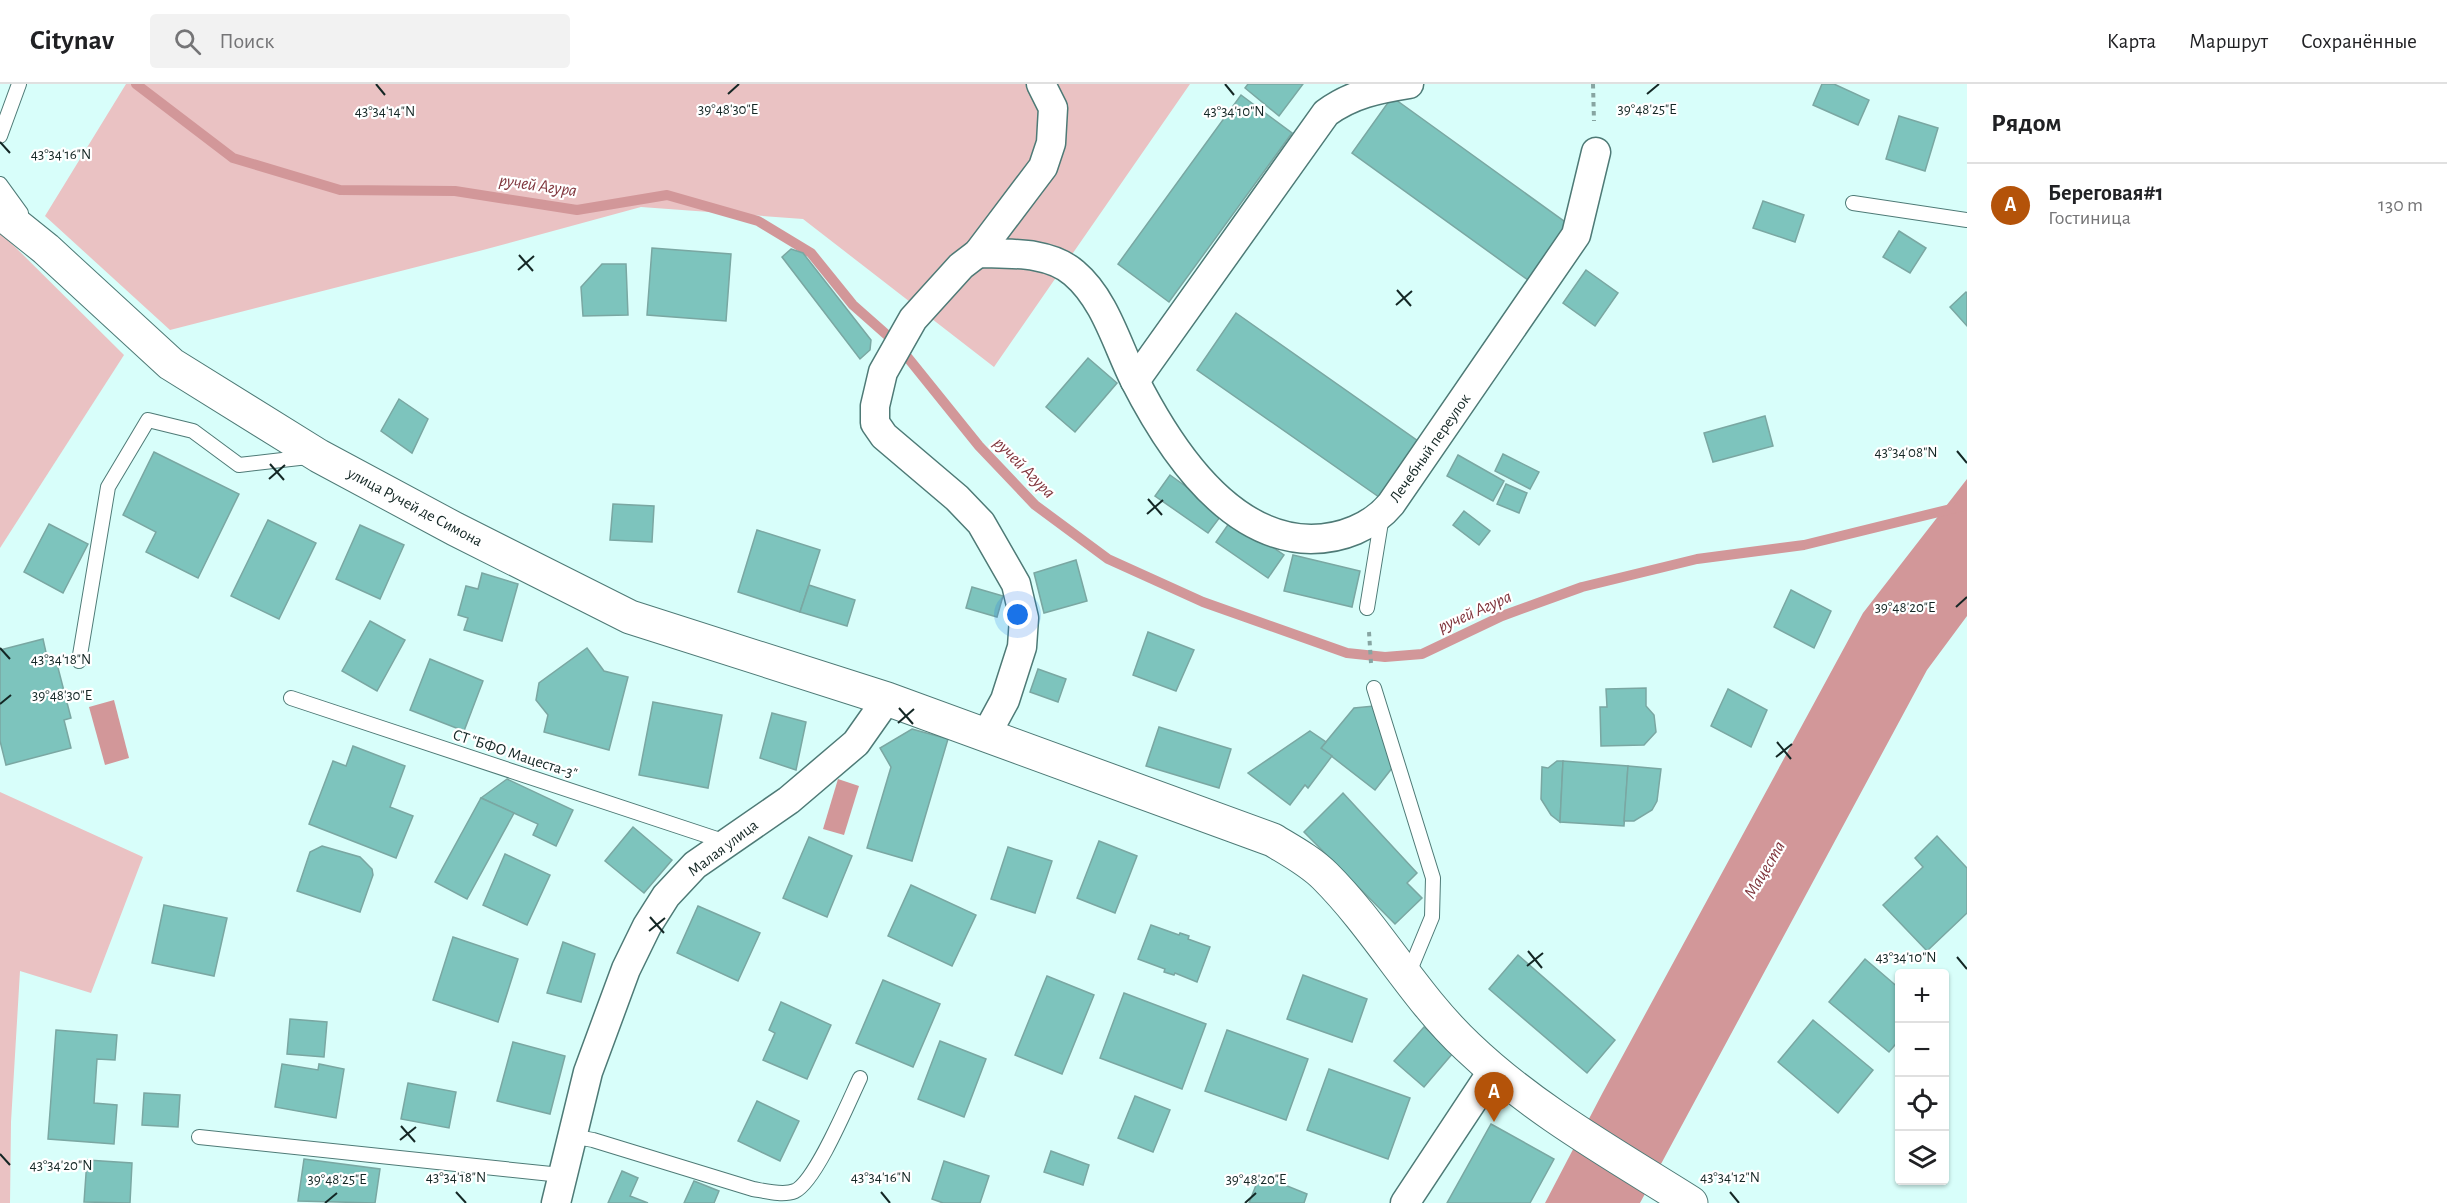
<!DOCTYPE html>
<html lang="ru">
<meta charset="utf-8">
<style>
:root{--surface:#fff;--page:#f2f2f2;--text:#202124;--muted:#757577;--line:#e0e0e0;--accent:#b45309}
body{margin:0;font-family:"Alegreya Sans",sans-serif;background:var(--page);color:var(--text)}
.controls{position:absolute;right:18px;bottom:18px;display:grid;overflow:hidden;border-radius:6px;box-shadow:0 2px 4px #0004}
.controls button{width:54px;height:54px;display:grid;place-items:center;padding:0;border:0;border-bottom:2px solid var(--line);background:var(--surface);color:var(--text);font:30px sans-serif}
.you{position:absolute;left:1018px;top:531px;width:21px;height:21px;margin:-15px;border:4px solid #fff;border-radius:50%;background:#1a73e8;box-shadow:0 0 0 9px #1a73e833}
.badge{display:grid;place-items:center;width:39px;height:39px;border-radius:50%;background:var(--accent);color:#fff;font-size:20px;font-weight:700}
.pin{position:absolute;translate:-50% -50px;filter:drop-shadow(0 2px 3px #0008)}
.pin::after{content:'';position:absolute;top:32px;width:21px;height:18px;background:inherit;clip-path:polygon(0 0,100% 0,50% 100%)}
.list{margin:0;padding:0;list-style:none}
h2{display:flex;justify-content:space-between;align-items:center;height:78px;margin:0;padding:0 24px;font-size:26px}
h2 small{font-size:20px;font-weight:400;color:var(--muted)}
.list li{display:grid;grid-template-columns:39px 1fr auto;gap:18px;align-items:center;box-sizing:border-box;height:84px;padding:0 24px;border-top:2px solid var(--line)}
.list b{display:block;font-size:22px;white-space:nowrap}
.list p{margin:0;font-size:20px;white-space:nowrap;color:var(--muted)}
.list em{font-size:20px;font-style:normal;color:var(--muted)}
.icon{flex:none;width:33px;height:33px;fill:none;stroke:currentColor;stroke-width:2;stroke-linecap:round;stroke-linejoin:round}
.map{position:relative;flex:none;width:1967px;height:1119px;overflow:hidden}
header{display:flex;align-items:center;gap:36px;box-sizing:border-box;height:84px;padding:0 30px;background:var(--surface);border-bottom:2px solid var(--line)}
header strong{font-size:28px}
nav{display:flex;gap:33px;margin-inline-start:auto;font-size:21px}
.search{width:420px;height:54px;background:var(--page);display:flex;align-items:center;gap:15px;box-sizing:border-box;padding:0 21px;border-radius:6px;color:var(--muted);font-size:22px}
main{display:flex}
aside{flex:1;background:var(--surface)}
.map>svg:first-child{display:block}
</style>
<header>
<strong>Citynav</strong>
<div class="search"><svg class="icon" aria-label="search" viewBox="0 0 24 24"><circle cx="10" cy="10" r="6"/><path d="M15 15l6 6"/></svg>Поиск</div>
<nav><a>Карта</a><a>Маршрут</a><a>Сохранённые</a></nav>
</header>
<main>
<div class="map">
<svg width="1967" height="1119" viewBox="0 0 1967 1119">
<rect width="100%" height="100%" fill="#d8fefa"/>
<g fill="#eac2c3">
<polygon points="126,0 1190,0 994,283 803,135 641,123 483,166 170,246 45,132"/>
<polygon points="0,148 124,271 0,464"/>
<polygon points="0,708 143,773 91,909 20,887 11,1038 10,1119 0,1119"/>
</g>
<g fill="#d29799">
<polygon points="1967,395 1967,532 1927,586 1640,1119 1545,1119 1603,1008 1863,529"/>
<polygon points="114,616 129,674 105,681 89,623"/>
<polygon points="838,695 859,702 844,751 823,745"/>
</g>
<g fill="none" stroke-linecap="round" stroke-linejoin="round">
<polyline stroke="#d29799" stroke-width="10" points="136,0 233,74 340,106 455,107 577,126 667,111 758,137 811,169 853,221 896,259 979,362 1035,421 1108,475 1203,518 1347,569 1385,573 1422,570 1502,532 1582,503 1697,475 1804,461 1967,421"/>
</g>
<g fill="#7dc4bd" stroke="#7aa7a2" stroke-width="1.5">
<polygon points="1248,0 1303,0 1279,32 1245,4"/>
<polygon points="1822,0 1834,0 1869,16 1858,41 1813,21"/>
<polygon points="1241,11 1292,49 1169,218 1118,180"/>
<polygon points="1392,13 1568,140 1528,196 1352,69"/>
<polygon points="1899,32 1938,44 1925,87 1886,75"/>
<polygon points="1763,117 1804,131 1795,158 1753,144"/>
<polygon points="1899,147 1926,164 1910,189 1883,173"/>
<polygon points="652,164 731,170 726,237 647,231"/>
<polygon points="791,165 803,169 871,256 870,266 860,275 782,173"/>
<polygon points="602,180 626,180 628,231 583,232 581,203"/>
<polygon points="1586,186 1618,209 1595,242 1563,219"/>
<polygon points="1966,208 1967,209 1967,242 1950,223"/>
<polygon points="1236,229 1418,357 1379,413 1197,286"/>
<polygon points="1088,274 1117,299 1075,348 1046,323"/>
<polygon points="399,315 428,335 412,369 381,347"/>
<polygon points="1765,332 1773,362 1713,378 1704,349"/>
<polygon points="154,368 239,410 198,494 146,468 156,448 123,431"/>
<polygon points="1503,370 1539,388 1530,405 1495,387"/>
<polygon points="1458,371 1504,397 1493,417 1447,392"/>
<polygon points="1170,391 1223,429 1208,449 1155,412"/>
<polygon points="1506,400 1527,409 1519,429 1497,420"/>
<polygon points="613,420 654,422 652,458 610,456"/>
<polygon points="1464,427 1490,447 1479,461 1453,441"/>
<polygon points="1232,435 1284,471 1268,494 1216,458"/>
<polygon points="268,436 316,459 279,535 231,512"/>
<polygon points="49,440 88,460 63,509 24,488"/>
<polygon points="360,441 404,461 380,515 336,495"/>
<polygon points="757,446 820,466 800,528 738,508"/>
<polygon points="1293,471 1360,487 1352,523 1284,507"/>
<polygon points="1076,476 1087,517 1044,529 1034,489"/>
<polygon points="482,489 518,500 502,557 464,546 468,534 458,531 466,502 478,505"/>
<polygon points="809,501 855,516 847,542 800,528"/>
<polygon points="972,503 1003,512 997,533 966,524"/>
<polygon points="1791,506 1831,527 1814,564 1774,543"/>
<polygon points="370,537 405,556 377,607 342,587"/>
<polygon points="1148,548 1194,566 1176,607 1133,591"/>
<polygon points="43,555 49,582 57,580 71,634 64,636 71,664 6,681 0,657 0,566"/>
<polygon points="587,564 604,587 628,593 609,666 544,648 548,631 536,616 539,599"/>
<polygon points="430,575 483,597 464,647 410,626"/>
<polygon points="1038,585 1066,595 1058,618 1030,608"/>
<polygon points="1646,604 1646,622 1654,631 1656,648 1644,661 1601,662 1600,623 1607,623 1606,605"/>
<polygon points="1728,605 1767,626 1751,663 1711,642"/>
<polygon points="653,618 722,631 708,704 639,691"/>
<polygon points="1374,622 1396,679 1375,706 1321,664 1354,624"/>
<polygon points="772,629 806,638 796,686 760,674"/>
<polygon points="1159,643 1231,665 1219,704 1146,682"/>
<polygon points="912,645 948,655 912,777 867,764 891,683 880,664"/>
<polygon points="1310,647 1326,658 1321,664 1332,672 1308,704 1305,701 1290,721 1248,689"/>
<polygon points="353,662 405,682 390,723 413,732 396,774 309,740 333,677 346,682"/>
<polygon points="1557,677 1563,677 1560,738 1551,731 1541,715 1542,683 1548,684"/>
<polygon points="1563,677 1628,682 1624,742 1560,738"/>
<polygon points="1628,682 1661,685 1657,717 1652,726 1634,737 1624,737"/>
<polygon points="507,695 573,726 556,762 533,751 538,740 481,714"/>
<polygon points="1343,709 1417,789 1407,799 1422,814 1395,840 1304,748"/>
<polygon points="481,714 514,729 467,815 435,798"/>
<polygon points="633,743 672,776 644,809 605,777"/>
<polygon points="1937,752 1967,784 1967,829 1927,867 1883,821 1923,783 1915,774"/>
<polygon points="809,753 852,772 827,833 783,814"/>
<polygon points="1099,757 1137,772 1115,829 1077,814"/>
<polygon points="322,762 360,773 372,785 373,791 360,828 297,807 310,768"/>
<polygon points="1008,763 1052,777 1035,829 991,815"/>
<polygon points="505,770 550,791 527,841 483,821"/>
<polygon points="911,801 976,831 952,882 888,852"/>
<polygon points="164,821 227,834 214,892 152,879"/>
<polygon points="698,822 760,849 738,897 677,869"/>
<polygon points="1151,841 1179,851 1180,849 1189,852 1188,855 1210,863 1197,898 1175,889 1174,891 1164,888 1165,885 1138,875"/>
<polygon points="453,853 518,875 498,938 433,916"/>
<polygon points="563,858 595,870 581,918 547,909"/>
<polygon points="1518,871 1615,956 1587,989 1489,905"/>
<polygon points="1865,875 1900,905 1900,955 1889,968 1829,918"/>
<polygon points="1303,891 1367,915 1352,958 1287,935"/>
<polygon points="1047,892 1094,911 1062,990 1015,971"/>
<polygon points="883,896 940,920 913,983 856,959"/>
<polygon points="1124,909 1206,940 1182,1005 1100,974"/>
<polygon points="781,918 831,941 807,995 763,976 775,949 769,946"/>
<polygon points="290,935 327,938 324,973 287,970"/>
<polygon points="1813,936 1873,986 1838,1029 1778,978"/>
<polygon points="1424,943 1453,969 1424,1003 1394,977"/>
<polygon points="56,946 117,951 115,976 97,975 94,1019 117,1021 114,1060 48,1055"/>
<polygon points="1227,946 1308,975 1286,1036 1205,1007"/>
<polygon points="940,957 986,975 964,1033 918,1015"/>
<polygon points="513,958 565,972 550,1030 497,1017"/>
<polygon points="282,980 318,986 319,980 344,985 336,1034 275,1023"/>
<polygon points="1329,985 1410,1014 1388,1075 1307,1046"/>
<polygon points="408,999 456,1008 449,1044 401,1035"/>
<polygon points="144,1009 180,1011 178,1043 142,1041"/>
<polygon points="1135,1012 1170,1026 1153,1068 1118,1054"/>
<polygon points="757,1017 799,1037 780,1077 738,1057"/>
<polygon points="1491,1040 1554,1075 1530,1119 1447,1119"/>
<polygon points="1051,1067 1089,1081 1083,1101 1044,1088"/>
<polygon points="304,1075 380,1085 375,1119 298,1117"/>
<polygon points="87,1076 132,1079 130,1119 84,1118"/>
<polygon points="944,1077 989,1092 980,1119 943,1119 932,1115"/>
<polygon points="622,1087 638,1094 630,1112 648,1119 608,1119"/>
<polygon points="1260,1091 1307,1110 1304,1119 1249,1119"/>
<polygon points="694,1097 719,1107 714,1119 684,1119"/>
</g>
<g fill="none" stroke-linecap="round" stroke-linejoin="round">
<defs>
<g id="service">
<polyline points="0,52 19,0"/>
<polyline points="0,100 21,129"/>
<polyline points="1853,119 1967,136"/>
<polyline points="1367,524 1382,432"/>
<polyline points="79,577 108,403 148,336 193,347 239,381 308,373"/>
<polyline points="1374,604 1433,794 1432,833 1408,891"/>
<polyline points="291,614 726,758"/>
<path d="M 571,1052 L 593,1056 L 753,1105 C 765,1107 783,1112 795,1107 C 816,1097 849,1017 860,994"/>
<polyline points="199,1053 561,1091"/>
</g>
<g id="minor">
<path d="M 978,169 C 1010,170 1049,167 1074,189 C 1105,215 1117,261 1134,295 C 1168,362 1227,454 1311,455 C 1341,455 1372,443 1391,420 L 1576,151 L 1596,68"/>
<path d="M 1135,297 L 1326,29 C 1352,10 1378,5 1409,0"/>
<polyline points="986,651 1005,616 1022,563 1024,534 1016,500 981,439 957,414 884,352 875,339 875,322 883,288 913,235 961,182 978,169 1043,83 1051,59 1053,24 1041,0"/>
<polyline points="556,1119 588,988 626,885 647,842 666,812 695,781 789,716 856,659 887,615"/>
<polyline points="1405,1119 1493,986"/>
</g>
<path id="tertiary" d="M 0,128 L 46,165 L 171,280 L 319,372 L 455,445 L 630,533 L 887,615 L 1273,756 C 1291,767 1310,777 1325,792 C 1378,845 1414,913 1468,963 C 1534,1026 1615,1071 1691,1119"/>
</defs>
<use href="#service" stroke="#4e7a76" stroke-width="16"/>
<use href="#minor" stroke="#4e7a76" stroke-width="31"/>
<use href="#tertiary" stroke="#4e7a76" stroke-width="35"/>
<g stroke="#87a5a2" stroke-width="4" stroke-dasharray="4.5 4.5" stroke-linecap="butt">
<polyline points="1593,0 1594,37"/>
<polyline points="1369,548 1371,579"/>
</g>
<use href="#service" stroke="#fff" stroke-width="14"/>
<use href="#minor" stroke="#fff" stroke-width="28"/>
<use href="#tertiary" stroke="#fff" stroke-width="33"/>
</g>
<path fill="none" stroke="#142725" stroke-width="2" d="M 376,0 L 385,11M 1225,0 L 1234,11M 728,10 L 739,0M 1647,10 L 1659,0M 0,58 L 10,69M 519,171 L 533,187M 518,186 L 534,172M 1397,206 L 1411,222M 1396,221 L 1412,207M 1957,367 L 1967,379M 270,380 L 284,396M 269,395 L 285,381M 1148,415 L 1162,431M 1147,430 L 1163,416M 1956,523 L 1967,513M 0,564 L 10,575M 0,620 L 11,611M 899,624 L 913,640M 898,639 L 914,625M 1777,658 L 1791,675M 1776,673 L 1792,660M 650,833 L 664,849M 649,847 L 665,834M 1528,867 L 1542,884M 1957,873 L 1967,885M 1527,882 L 1543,869M 401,1042 L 415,1058M 400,1056 L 416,1043M 0,1070 L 10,1081M 456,1108 L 466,1119M 881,1108 L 890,1119M 1730,1108 L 1739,1119M 325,1119 L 337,1109M 1245,1119 L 1256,1109"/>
<g text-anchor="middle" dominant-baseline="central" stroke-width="4.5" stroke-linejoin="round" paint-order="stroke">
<g font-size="16" fill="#142725" stroke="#fff">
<text transform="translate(1430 364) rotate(-55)">Лечебный переулок</text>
<text transform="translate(415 423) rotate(28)">улица Ручей де Симона</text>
<text transform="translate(515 670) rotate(18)">СТ "БФО Мацеста-3"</text>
<text transform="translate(723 764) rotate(-37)">Малая улица</text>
</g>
<g font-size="18" font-style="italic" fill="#80363d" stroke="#fff">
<text transform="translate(538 102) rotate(8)">ручей Агура</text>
<text transform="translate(1024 384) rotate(45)">ручей Агура</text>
<text transform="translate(1475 528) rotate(-24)">ручей Агура</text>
<text transform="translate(1765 786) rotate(-59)">Мацеста</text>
</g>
</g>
<g font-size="15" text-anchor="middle" fill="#142725" stroke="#fff" stroke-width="4.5" stroke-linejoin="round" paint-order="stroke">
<text x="728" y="30">39°48'30"E</text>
<text x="1647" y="30">39°48'25"E</text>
<text x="1234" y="32">43°34'10"N</text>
<text x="385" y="32">43°34'14"N</text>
<text x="61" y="75">43°34'16"N</text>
<text x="1906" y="373">43°34'08"N</text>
<text x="1905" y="528">39°48'20"E</text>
<text x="61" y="580">43°34'18"N</text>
<text x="62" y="616">39°48'30"E</text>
<text x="1906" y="878">43°34'10"N</text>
<text x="61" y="1086">43°34'20"N</text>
<text x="456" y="1098">43°34'18"N</text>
<text x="881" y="1098">43°34'16"N</text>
<text x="1730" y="1098">43°34'12"N</text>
<text x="337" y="1100">39°48'25"E</text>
<text x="1256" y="1100">39°48'20"E</text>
</g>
</svg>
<div class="controls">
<button>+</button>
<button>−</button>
<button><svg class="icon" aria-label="locate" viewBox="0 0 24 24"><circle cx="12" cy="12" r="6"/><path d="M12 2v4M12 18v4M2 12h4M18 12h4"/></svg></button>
<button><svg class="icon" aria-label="layers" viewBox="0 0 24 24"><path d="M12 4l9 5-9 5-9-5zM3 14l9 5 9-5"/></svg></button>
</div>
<div class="you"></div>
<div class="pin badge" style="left:1494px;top:1038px">A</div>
</div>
<aside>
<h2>Рядом<small></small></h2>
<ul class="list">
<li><span class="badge">A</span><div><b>Береговая#1</b><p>Гостиница</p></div><em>130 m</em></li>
</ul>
</aside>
</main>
